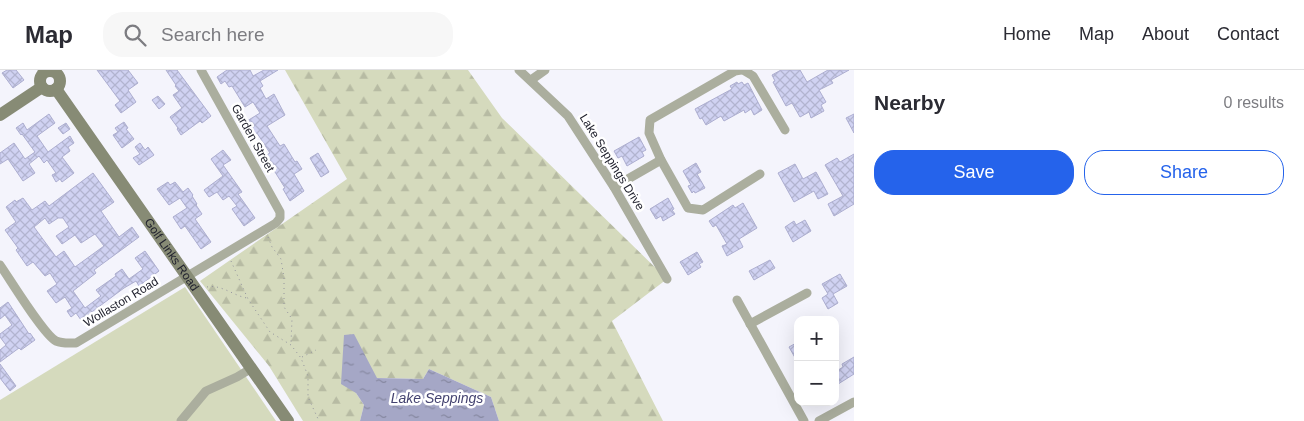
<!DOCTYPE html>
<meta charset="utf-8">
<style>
:root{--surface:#fff;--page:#f7f7f7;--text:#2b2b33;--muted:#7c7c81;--line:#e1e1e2;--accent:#2563eb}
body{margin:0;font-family:Arial,sans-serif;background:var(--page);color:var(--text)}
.controls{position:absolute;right:15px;bottom:15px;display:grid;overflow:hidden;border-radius:10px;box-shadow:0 5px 20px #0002}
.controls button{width:45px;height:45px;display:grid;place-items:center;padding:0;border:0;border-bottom:1px solid var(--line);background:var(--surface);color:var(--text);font:25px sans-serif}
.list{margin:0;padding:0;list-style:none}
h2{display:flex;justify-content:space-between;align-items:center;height:65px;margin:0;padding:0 20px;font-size:21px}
h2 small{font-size:16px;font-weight:400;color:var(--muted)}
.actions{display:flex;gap:10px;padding:15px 20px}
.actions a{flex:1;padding:11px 0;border:1px solid var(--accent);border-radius:20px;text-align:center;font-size:18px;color:var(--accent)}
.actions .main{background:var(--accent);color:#fff}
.icon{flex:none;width:28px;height:28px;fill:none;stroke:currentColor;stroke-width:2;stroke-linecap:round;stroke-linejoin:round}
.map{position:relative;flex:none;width:854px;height:351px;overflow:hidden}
header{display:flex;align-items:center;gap:30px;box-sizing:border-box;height:70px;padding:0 25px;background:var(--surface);border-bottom:1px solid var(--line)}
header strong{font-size:24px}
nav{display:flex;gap:28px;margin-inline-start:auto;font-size:18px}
.search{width:350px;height:45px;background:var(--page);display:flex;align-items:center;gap:12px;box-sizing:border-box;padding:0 18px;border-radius:20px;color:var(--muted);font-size:19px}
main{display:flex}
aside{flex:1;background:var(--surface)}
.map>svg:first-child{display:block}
</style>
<header>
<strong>Map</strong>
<div class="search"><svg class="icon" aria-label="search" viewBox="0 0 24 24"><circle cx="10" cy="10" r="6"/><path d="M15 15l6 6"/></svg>Search here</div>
<nav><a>Home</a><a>Map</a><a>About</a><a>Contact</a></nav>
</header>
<main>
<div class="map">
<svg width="854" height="351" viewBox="0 0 854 351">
<defs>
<pattern id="forest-firs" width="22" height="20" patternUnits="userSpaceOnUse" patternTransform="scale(1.25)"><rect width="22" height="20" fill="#d5dabd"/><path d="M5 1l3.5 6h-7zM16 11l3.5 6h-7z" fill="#b7bba3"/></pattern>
<pattern id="water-ripples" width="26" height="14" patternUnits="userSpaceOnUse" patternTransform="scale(1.25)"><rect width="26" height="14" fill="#a5a7c6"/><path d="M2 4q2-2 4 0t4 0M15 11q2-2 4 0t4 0" fill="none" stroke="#8688a1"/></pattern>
<pattern id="building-cross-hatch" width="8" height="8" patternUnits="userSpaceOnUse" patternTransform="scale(1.25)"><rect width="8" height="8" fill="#d0d2f2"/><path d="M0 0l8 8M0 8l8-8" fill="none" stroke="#b2b4d0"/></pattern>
</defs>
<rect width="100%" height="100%" fill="#f4f4fc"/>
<polygon fill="#d5dabd" points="185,217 276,351 0,351 0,330"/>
<polygon fill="url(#forest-firs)" points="285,0 468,0 502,48 667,209 612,251 663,351 499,351 491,327 429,299 423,309 377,308 356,323 364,335 360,351 303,351 269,296 200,211 347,109"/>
<polygon fill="url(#water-ripples)" points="354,264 377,308 423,309 429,299 491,327 499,351 360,351 364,335 356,323 341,314 344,265"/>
<g fill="url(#building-cross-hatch)" stroke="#adaed0" fill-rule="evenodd">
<polygon points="7,0 16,0 24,10 13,18 2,3"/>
<polygon points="97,0 128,0 138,13 128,20 136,32 121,43 115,35 120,31"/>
<polygon points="166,0 177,0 211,46 202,53 200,51 181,65 177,59 178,58 170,47 182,38 173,25 179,21 175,16 176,15"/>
<polygon points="227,0 250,0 253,6 264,0 278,0 260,11 263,16 260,18 266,29 274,24 285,45 267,56 280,76 284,74 295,92 297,91 302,99 294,104 304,121 290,131 283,119 285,118 265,86 270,83 257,63 255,64 247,51 260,43 253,32 245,37 232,16 229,17 225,11 221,14 217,7"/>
<polygon points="781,0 800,0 807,12 828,0 849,0 831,10 833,13 819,20 826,32 821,35 824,41 811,48 809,42 800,47 792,33 786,36 773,12 775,11 772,5"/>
<polygon points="737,12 738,14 742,12 744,15 748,13 762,40 754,45 751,39 745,43 744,40 724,51 721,46 706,55 702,48 700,49 695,39 732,19 730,16"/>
<polygon points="158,26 165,34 159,39 152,30"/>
<polygon points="49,44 55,53 37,66 48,82 70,66 74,73 68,77 70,81 62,87 74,103 62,112 60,109 56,112 52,105 56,103 47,90 44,93 39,86 29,94 35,103 23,111 8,89 0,94 0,83 14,73 25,89 35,82 22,64 21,65 16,58 23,53 27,60"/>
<polygon points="854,44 854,63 846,48"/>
<polygon points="124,52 128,58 126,59 134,69 122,78 113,65 118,62 115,58"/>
<polygon points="66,53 70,59 63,64 58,58"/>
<polygon points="639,67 646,80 642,82 644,86 627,96 622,86 618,88 614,81"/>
<polygon points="140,73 145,80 148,77 154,85 139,95 133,88 140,84 135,77"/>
<polygon points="223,80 231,90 223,95 242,122 238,124 255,148 244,156 232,139 237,136 229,126 223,130 217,122 209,127 204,120 223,106 211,89"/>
<polygon points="318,83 329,102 321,107 310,88"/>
<polygon points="854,84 854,134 834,146 828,134 843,126 825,95 837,88 840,92"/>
<polygon points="696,93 701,102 697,104 705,118 695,123 694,121 692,123 688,116 691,115 683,101"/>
<polygon points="795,94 803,109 816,102 828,124 818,129 814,121 794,132 778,103"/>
<path d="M 93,103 L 114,132 L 101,141 L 119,167 L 132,157 L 139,167 L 94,200 L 96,203 L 73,221 L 85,238 L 101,226 L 96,220 L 116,206 L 115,204 L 122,199 L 129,209 L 143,199 L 135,188 L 145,181 L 159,201 L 139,216 L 136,211 L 124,218 L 81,250 L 76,243 L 71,247 L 67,241 L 72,238 L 65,227 L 56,233 L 47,221 L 57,214 L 50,203 L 45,206 L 33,192 L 27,196 L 16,180 L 18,178 L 5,160 L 16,152 L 6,137 L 15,130 L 16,132 L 23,128 L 32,140 L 45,131 L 49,136 ZM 45,148 L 49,154 L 58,148 L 63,148 L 69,157 L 56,166 L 62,174 L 75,165 L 81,173 L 95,164 L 104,176 L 75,197 L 64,181 L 56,187 L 34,157 Z"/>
<polygon points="168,112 170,115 175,112 183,122 188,118 193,125 192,126 197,134 196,135 202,144 195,149 211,172 201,179 185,156 181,159 173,147 187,138 180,128 169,135 157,119"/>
<polygon points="668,128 674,139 672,140 675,144 663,151 661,146 656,149 650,139"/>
<polygon points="743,133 757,158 739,169 743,177 727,186 722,176 727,174 716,155 713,157 709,151 733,135 735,138"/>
<polygon points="805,150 811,161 793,172 785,157 794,151 796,155"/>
<polygon points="697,182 703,192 699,194 701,197 688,205 680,192"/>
<polygon points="770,190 775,198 754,210 749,201"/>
<polygon points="840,204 847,216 833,224 838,233 828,239 822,228 828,224 822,214"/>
<polygon points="8,232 29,264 30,263 35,270 21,280 19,278 0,292 0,280 6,275 0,267 0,264 12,255 5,245 0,249 0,238"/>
<polygon points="798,272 798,293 789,277"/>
<polygon points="854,287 854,304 835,316 835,302 843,297 842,294"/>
<polygon points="0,294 16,316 10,321 0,308"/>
</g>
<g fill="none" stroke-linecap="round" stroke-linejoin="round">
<g stroke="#93939d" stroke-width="1" stroke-dasharray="1 4" stroke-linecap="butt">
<polyline points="268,167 272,177 281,189 284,208 284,237 292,249 291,274"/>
<polyline points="231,191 248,229 270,262 291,275 301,288 308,306 308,327 319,351"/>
<path d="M 207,217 C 221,214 234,226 247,228"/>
<polyline points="302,287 316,280"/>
</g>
<g stroke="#abae9e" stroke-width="9">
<polyline points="42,0 44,3"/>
<polyline points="519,0 568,46 614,117 667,209"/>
<polyline points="741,0 735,1 650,50 649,63 661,90 688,138 703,140 760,104"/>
<polyline points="743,0 753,6 785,60"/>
<polyline points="531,10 545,0"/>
<polyline points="614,117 661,90"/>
<path d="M 0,195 C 10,209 43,264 56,271 C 63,274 69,273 76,273 L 276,153 L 280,148 L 280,142 L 201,0"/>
<polyline points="737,230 804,351"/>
<polyline points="750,254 807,223"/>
<polyline points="181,351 206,321 237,307 252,298"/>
<polyline points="819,351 854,332"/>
</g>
<g stroke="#878b75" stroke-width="12">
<circle cx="50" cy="11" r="10"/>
<path id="s1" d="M 56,19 L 288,351"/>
<polyline points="0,45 42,17"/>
</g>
</g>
<g text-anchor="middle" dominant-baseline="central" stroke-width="5" stroke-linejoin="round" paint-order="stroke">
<g font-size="12" fill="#22232f" stroke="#fff">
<text transform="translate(253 68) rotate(61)">Garden Street</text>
<text transform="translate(612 92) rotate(58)">Lake Seppings Drive</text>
<text stroke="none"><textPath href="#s1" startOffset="202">Golf Links Road</textPath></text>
<text transform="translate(121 232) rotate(-31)">Wollaston Road</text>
</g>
<g font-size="14" font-style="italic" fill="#444370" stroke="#fff">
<text x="437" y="328">Lake Seppings</text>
</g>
</g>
</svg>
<div class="controls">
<button>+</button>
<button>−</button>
</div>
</div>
<aside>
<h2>Nearby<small>0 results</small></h2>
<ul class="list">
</ul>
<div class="actions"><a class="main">Save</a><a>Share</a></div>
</aside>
</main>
